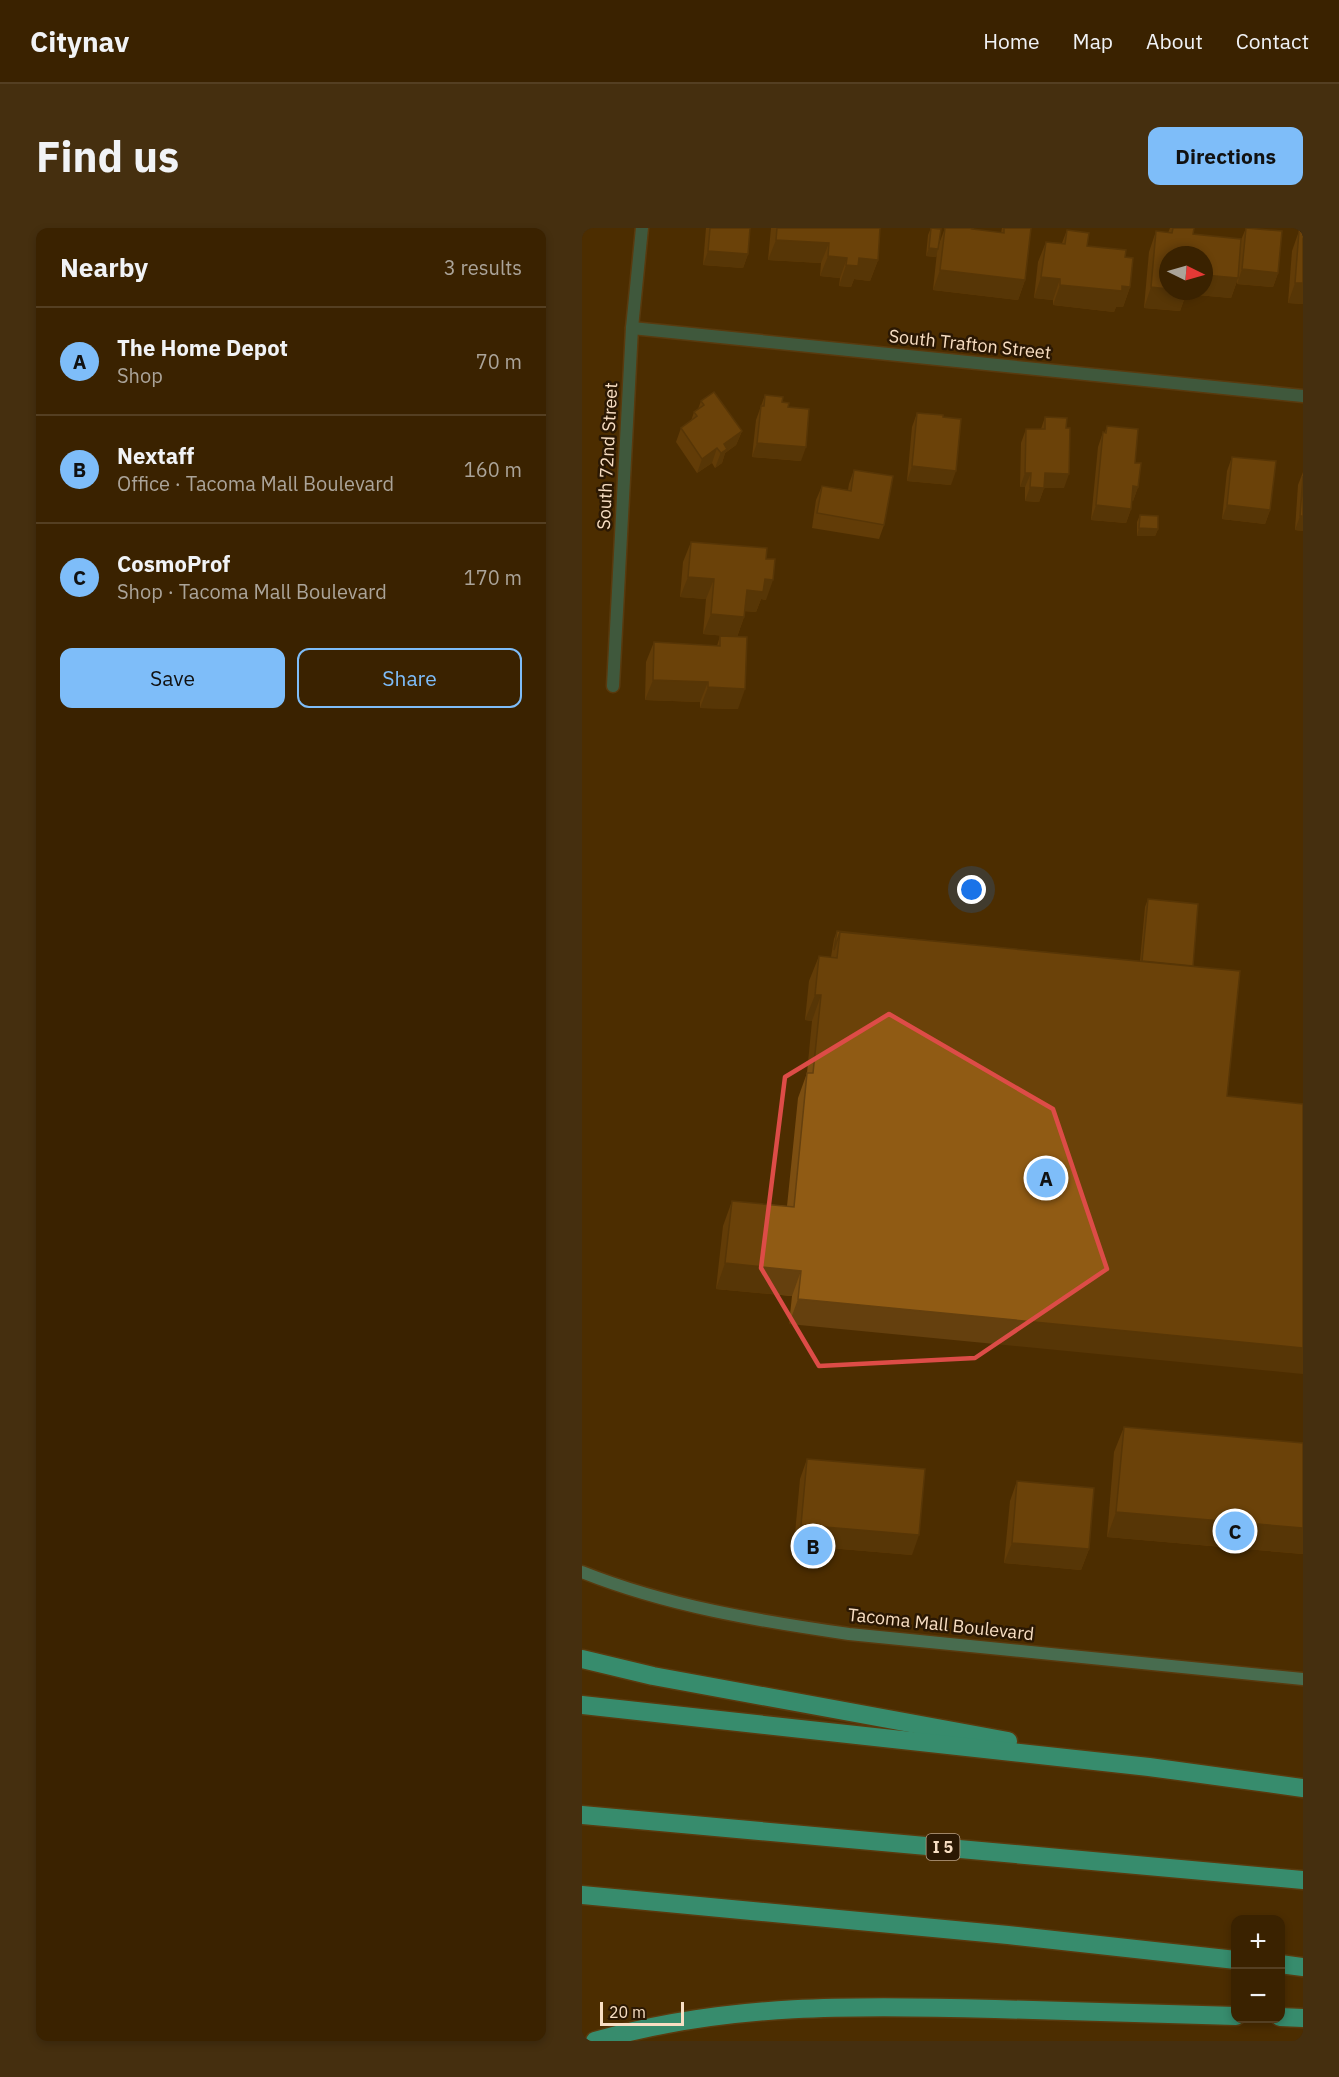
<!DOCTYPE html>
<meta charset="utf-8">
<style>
:root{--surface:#3a2200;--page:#452f0f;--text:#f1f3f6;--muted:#aba499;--line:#543f22;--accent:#7ebdf9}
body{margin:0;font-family:"IBM Plex Sans",sans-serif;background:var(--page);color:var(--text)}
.controls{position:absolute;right:18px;bottom:18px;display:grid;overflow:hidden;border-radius:12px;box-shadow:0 3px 9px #0003}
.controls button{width:54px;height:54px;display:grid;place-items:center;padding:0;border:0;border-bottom:2px solid var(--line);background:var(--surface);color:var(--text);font:30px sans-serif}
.compass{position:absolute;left:577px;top:18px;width:54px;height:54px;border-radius:50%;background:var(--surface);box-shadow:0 3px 9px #0003;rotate:95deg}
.scale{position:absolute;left:18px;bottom:15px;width:84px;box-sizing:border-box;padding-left:6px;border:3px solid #f8dec3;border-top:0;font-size:16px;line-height:21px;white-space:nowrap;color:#f8dec3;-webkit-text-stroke:4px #2b1803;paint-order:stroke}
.you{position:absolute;left:390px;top:662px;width:21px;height:21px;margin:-15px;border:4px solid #fff;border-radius:50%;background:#1a73e8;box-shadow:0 0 0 9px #1a73e833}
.badge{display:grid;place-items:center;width:39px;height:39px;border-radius:50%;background:var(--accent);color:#111;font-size:20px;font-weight:700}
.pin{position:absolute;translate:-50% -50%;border:3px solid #fff;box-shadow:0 2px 6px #0006}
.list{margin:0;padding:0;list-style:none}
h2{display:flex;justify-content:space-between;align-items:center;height:78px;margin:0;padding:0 24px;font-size:26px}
h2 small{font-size:20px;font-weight:400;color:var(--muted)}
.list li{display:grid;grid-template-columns:39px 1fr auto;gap:18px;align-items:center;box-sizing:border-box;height:108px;padding:0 24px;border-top:2px solid var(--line)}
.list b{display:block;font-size:22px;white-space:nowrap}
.list p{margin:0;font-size:20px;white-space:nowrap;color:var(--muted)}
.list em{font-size:20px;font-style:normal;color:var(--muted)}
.actions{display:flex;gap:12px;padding:18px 24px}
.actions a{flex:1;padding:14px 0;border:2px solid var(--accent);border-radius:12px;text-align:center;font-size:21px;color:var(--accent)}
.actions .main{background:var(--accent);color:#111}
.map{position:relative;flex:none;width:721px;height:1813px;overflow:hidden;border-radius:12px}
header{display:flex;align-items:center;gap:36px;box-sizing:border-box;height:84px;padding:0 30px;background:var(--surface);border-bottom:2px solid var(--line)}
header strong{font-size:28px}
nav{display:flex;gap:33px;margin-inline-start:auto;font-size:21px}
.intro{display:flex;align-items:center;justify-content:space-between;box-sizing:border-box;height:144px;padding:0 36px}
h1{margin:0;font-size:42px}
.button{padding:15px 27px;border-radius:12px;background:var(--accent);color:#111;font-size:21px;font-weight:700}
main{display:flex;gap:36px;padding:0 36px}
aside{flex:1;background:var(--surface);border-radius:12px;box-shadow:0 3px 9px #0003}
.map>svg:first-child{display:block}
</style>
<header>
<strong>Citynav</strong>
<nav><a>Home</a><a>Map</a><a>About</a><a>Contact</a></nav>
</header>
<div class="intro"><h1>Find us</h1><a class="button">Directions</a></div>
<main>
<aside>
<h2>Nearby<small>3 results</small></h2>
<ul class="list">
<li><span class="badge">A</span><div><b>The Home Depot</b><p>Shop</p></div><em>70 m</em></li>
<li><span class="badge">B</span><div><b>Nextaff</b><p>Office · Tacoma Mall Boulevard</p></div><em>160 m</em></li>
<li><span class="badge">C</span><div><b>CosmoProf</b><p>Shop · Tacoma Mall Boulevard</p></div><em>170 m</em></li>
</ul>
<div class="actions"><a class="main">Save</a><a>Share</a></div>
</aside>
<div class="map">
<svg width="721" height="1813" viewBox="0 0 721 1813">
<rect width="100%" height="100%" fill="#4d2d00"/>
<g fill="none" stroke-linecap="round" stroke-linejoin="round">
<defs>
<g id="minor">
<polyline points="50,100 721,168"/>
<polyline points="31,458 50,100 60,0"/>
</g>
<path id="secondary" d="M 0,1344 C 85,1378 177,1393 267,1406 L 721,1451"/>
<g id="motorway">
<polyline points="0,1431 71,1448 426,1513"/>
<polyline points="0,1477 567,1539 721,1560"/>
<polyline points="0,1587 721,1652"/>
<polyline points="0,1667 426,1707 654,1732"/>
<polyline points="698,1736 721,1739"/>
<polyline points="698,1789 721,1790"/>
<path d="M 13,1813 C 144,1775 278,1777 413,1781 C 493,1783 573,1786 654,1788"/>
</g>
</defs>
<use href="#minor" stroke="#68491f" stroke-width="15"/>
<use href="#secondary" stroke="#68491f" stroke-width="15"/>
<use href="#motorway" stroke="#68491f" stroke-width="21"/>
<use href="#minor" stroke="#308d86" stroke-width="12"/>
<use href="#secondary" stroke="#44b9b0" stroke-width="12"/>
<use href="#motorway" stroke="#1dfff1" stroke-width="18"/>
</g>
<g fill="#7c4e11">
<polygon points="124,0 168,0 166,26 161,40 121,37"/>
<polygon points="189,0 298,0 296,32 288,53 272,51 269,59 257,58 258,50 238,48 239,35 186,32"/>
<polygon points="349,0 357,16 363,0 391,0 390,1 419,5 420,0 449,0 443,52 436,72 351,62 355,24 354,29 344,28 346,7"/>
<polygon points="588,0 612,0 611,6 659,12 664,0 696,45 691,59 655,56 655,53 649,70 604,66 598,83 562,80 567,24 574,3 586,5"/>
<polygon points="485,2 505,18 543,29 548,59 541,79 534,79 532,84 471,77 471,72 452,70 456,34 464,14 480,15"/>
<polygon points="717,3 721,3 721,76 706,75 710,23"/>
<polygon points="183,167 200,174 219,233 170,229 174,192"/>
<polygon points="119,173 160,203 154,217 143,225 140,235 133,240 130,235 115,245 94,214 99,200 109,193 112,184 116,181"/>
<polygon points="335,185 369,257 325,253 330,199"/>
<polygon points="463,189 482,260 462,260 457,274 443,273 443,259 438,259 439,215 444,201 459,201"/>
<polygon points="525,198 553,235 556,259 551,273 550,273 549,281 544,295 509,292 516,219 521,204 523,204"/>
<polygon points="650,229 688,282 683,296 640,291 645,243"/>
<polygon points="272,242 302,297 297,311 230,300 234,272 240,258 266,262 267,256"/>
<polygon points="721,244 721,303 713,302 716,257"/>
<polygon points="558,287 576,301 573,308 555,308 555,294"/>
<polygon points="109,314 184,331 184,372 179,371 174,384 163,383 162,389 155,409 156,481 118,480 118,474 63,472 64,434 72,414 135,418 138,408 145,408 121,406 124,371 98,369 101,334"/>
<polygon points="566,671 616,676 207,1096 210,1068 134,1061 141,998 150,973 205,978 216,870 225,845 230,793 223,792 227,753 237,728 249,729 252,711 255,703 558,733 563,679"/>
<polygon points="542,1199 721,1215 721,1326 525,1309 532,1224"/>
<polygon points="225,1231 330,1327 212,1317 218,1251"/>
<polygon points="435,1253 507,1321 499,1342 422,1335 428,1273"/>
</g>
<g fill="#65400e">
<polygon points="194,12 247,15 239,35 186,32"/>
<polygon points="347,20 356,21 354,29 344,28"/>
<polygon points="126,23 166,26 161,40 121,37"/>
<polygon points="246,28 265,30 258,50 238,48"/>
<polygon points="277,30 296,32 288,53 272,51 269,59 257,58 264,37"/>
<polygon points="660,41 696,45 691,59 655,56"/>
<polygon points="358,42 443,52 436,72 351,62"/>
<polygon points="622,47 656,50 649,70 604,66 598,83 562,80 569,59 586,61 586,63 622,63"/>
<polygon points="459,49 478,51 471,72 452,70"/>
<polygon points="713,55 721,55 721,76 706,75"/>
<polygon points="478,57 540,58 548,59 541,79 534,79 532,84 471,77"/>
<polygon points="160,203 154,217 143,225 140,235 133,240 142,216"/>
<polygon points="175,215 224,219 219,233 170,229"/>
<polygon points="135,220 130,235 115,245 120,231"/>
<polygon points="330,238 374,243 369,257 325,253"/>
<polygon points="443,245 449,245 443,259 438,259"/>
<polygon points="463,245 487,246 482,260 462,260 457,274 443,273 448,259"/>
<polygon points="551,258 556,259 551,273 546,272"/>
<polygon points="514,277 549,281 544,295 509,292"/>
<polygon points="645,277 688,282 683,296 640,291"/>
<polygon points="718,288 721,288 721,303 713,302"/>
<polygon points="557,300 576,301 573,308 555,308"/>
<polygon points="106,349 132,351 124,371 98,369"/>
<polygon points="183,351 191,352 184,372 179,371 174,384 158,383 165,362"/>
<polygon points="129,386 162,389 155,409 121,406"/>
<polygon points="71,452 126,454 118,474 63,472"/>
<polygon points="126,459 163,461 156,481 118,480"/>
<polygon points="233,767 239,767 230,793 223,792"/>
<polygon points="143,1035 219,1043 210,1068 134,1061"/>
<polygon points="216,1071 721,1120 721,1146 207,1096"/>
<polygon points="534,1284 721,1300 721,1326 525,1309"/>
<polygon points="219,1297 337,1307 330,1327 212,1317"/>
<polygon points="430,1315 507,1321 499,1342 422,1335"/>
</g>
<g fill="#905b14" stroke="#65400e" stroke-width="1.5">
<polygon points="128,0 168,0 166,26 126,23"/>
<polygon points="195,0 298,0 296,32 277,30 276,38 264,37 265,30 246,28 247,15 194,12"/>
<polygon points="349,0 359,1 356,21 347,20"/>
<polygon points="363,0 391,0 390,1 422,5 422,0 449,0 443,52 358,42"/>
<polygon points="591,0 612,0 611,6 659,11 656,50 622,47 622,27 586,27 586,61 569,59 574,3 590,5"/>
<polygon points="664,0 700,3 696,45 660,41"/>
<polygon points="485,2 507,5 505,18 544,22 543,29 551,30 548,59 540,58 540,63 478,57 478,51 459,49 464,14 483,16"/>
<polygon points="717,3 721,3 721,55 713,55"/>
<polygon points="132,164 160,203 142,216 145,221 139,225 135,220 120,231 99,200 115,188 112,184 122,177 119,173"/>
<polygon points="183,167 201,169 200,174 207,175 206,179 227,181 224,219 175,215 179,178 182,178"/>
<polygon points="335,185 361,187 361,189 379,191 374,243 330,238"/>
<polygon points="463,189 485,190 484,200 488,200 487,246 463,245 462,260 448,259 449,245 443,245 444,201 463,201"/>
<polygon points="525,198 556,201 553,235 559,235 556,259 551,258 549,281 514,277 521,204 524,205"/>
<polygon points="650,229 694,233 688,282 645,277"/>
<polygon points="272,242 311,248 302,297 235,285 240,258 269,263"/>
<polygon points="721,248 721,288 718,288"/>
<polygon points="558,287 576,288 576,301 557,300"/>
<polygon points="109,314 185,320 184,331 193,331 191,352 183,351 181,364 165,362 162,389 129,386 132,351 106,349"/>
<polygon points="138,408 165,409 163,461 126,459 126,454 71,452 72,414 138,418"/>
<polygon points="566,671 616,676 611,738 560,733"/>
<polygon points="255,703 291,707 258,704 252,722"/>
<polygon points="258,704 658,743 645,868 721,876 721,1120 216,1071 219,1043 143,1035 150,973 212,979 225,845 231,845 239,767 233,767 237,728 255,730"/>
<polygon points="542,1199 721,1215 721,1300 534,1284"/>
<polygon points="225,1231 343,1241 337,1307 219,1297"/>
<polygon points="435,1253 512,1260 507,1321 430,1315"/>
</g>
<path d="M0 0H721V1813H0ZM 307,786 L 471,881 L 525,1041 L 393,1130 L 237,1138 L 179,1040 L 203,849 Z" fill="#4d2d00" fill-opacity=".55" fill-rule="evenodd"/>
<path fill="none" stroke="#dd4c47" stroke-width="4.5" stroke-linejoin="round" d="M 307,786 L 471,881 L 525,1041 L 393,1130 L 237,1138 L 179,1040 L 203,849 Z"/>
<g text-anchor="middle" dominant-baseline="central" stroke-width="5" stroke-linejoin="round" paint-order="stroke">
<rect fill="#2b1803" stroke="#baa389" stroke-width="1.5" x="344.5" y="1606" width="33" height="26" rx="4.5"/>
<g font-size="16" font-weight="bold" fill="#f8dec3">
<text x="361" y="1619">I 5</text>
</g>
<g font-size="18" fill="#f8dec3" stroke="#2b1803">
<text transform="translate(388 116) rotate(6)">South Trafton Street</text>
<text transform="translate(25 228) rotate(-87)">South 72nd Street</text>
<text transform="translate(359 1396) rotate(6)">Tacoma Mall Boulevard</text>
</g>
</g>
</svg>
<div class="controls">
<button>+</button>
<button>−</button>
</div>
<svg class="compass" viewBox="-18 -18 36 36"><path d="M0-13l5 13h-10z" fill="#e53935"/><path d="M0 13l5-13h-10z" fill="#aba499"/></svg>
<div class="scale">20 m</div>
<div class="you"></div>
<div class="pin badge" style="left:464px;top:950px">A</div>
<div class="pin badge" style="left:231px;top:1318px">B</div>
<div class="pin badge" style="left:653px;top:1303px">C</div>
</div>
</main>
